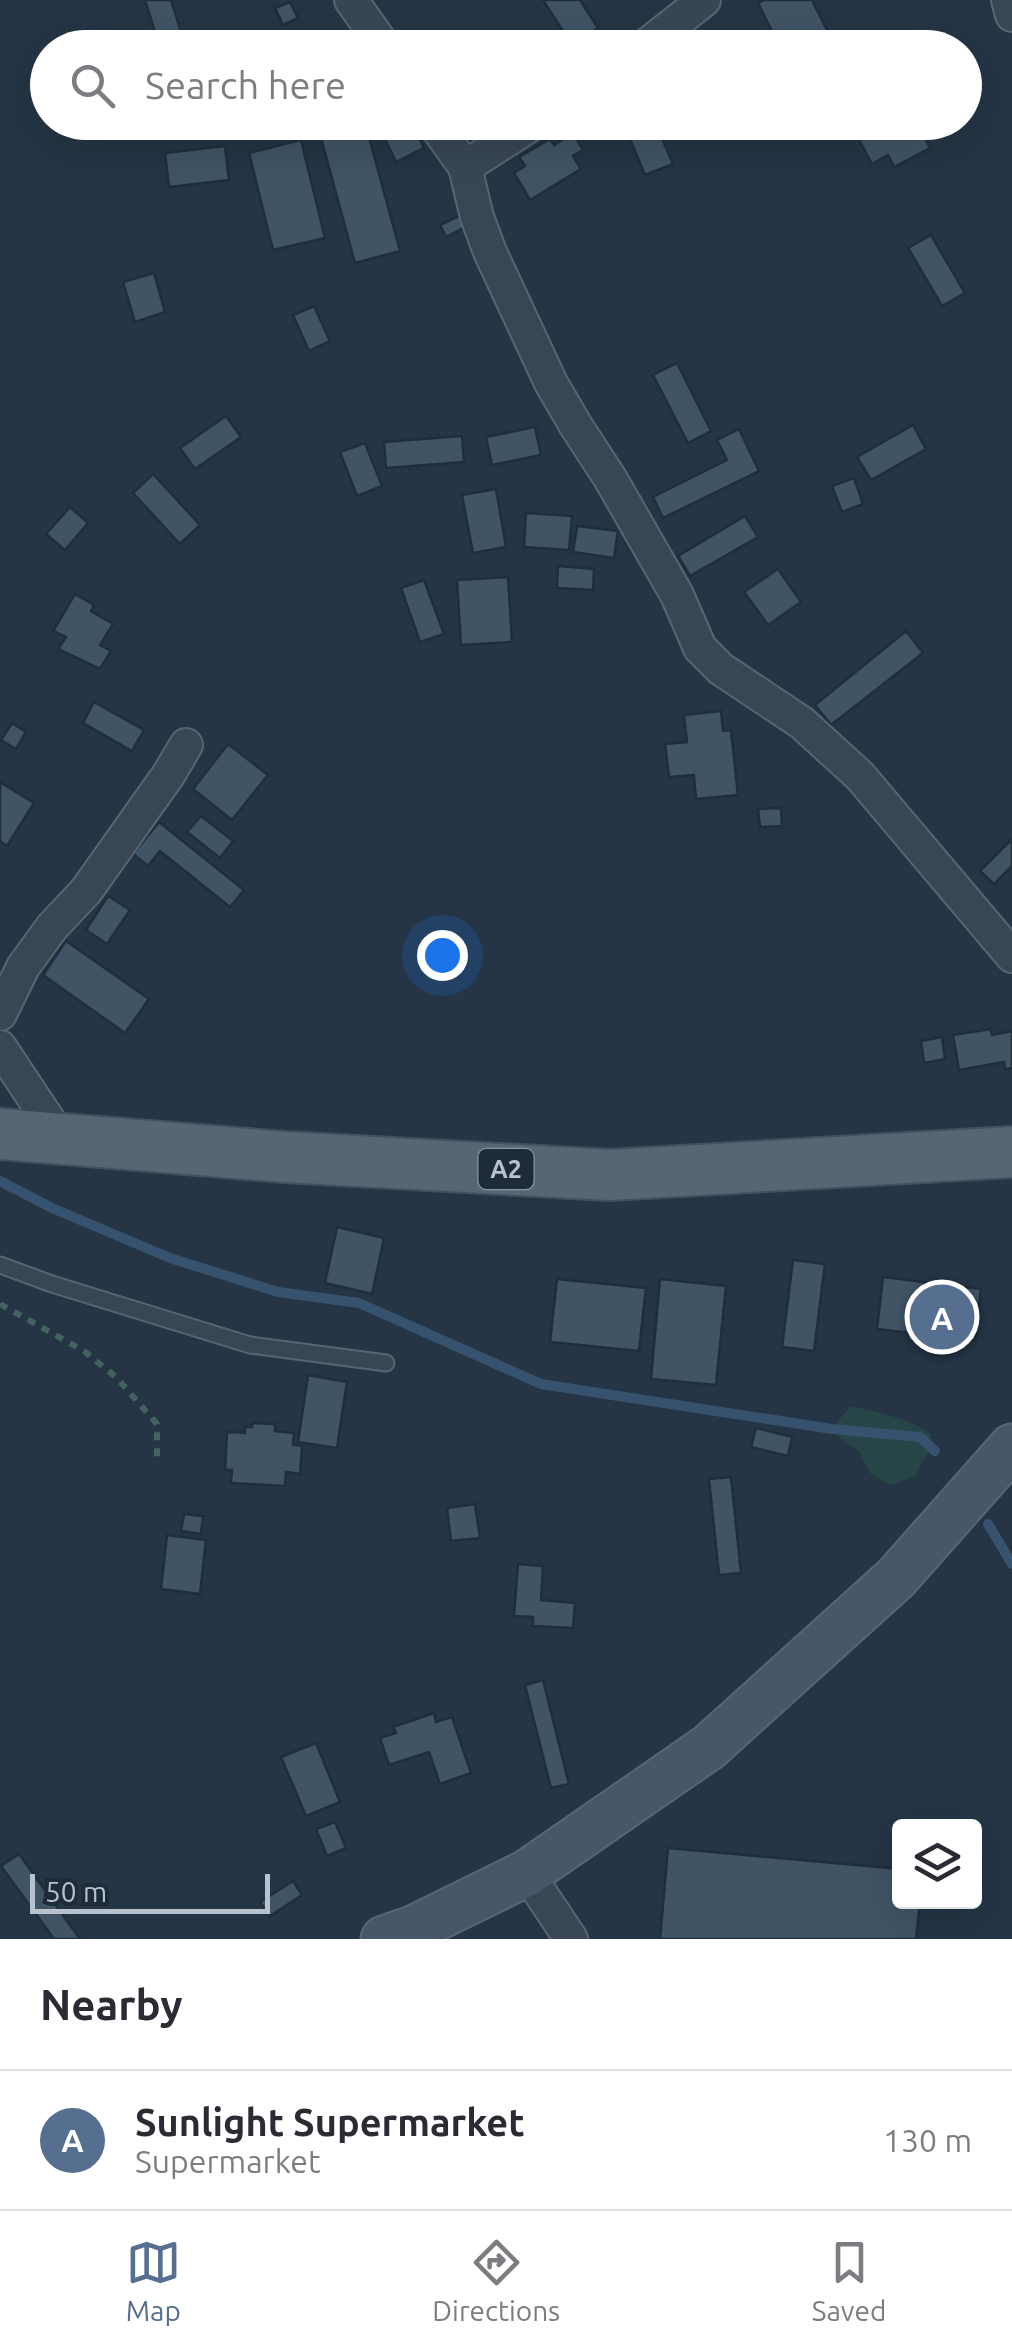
<!DOCTYPE html>
<style>
:root{--surface:#fff;--page:#f2f2f3;--text:#2b2b33;--muted:#7c7c81;--line:#e1e1e2;--accent:#566e8f}
body{margin:0;font-family:Ubuntu,sans-serif;background:var(--page);color:var(--text)}
.controls{position:absolute;right:30px;bottom:30px;display:grid;overflow:hidden;border-radius:10px;box-shadow:0 10px 40px #0002}
.controls button{width:90px;height:90px;display:grid;place-items:center;padding:0;border:0;border-bottom:2px solid var(--line);background:var(--surface);color:var(--text);font:50px sans-serif}
.scale{position:absolute;left:30px;bottom:25px;width:240px;box-sizing:border-box;padding-left:10px;border:5px solid #b7c2ce;border-top:0;font-size:28px;line-height:35px;white-space:nowrap;color:#b7c2ce;-webkit-text-stroke:8px #1e2c3a;paint-order:stroke}
.you{position:absolute;left:442px;top:955px;width:35px;height:35px;margin:-25px;border:8px solid #fff;border-radius:50%;background:#1a73e8;box-shadow:0 0 0 15px #1a73e833}
.badge{display:grid;place-items:center;width:65px;height:65px;border-radius:50%;background:var(--accent);color:#fff;font-size:32px;font-weight:700}
.pin{position:absolute;translate:-50% -50%;border:5px solid #fff;box-shadow:0 2px 10px #0006}
.list{margin:0;padding:0;list-style:none}
h2{display:flex;justify-content:space-between;align-items:center;height:130px;margin:0;padding:0 40px;font-size:42px}
h2 small{font-size:32px;font-weight:400;color:var(--muted)}
.list li{display:grid;grid-template-columns:65px 1fr auto;gap:30px;align-items:center;box-sizing:border-box;height:140px;padding:0 40px;border-top:2px solid var(--line)}
.list b{display:block;font-size:38px;white-space:nowrap}
.list p{margin:0;font-size:32px;white-space:nowrap;color:var(--muted)}
.list em{font-size:32px;font-style:normal;color:var(--muted)}
.icon{flex:none;width:55px;height:55px;fill:none;stroke:currentColor;stroke-width:2;stroke-linecap:round;stroke-linejoin:round}
.map{position:relative;flex:none;width:1012px;height:1939px;overflow:hidden}
.search{position:absolute;background:var(--surface);box-shadow:0 10px 40px #0002;left:30px;right:30px;top:30px;height:110px;display:flex;align-items:center;gap:25px;box-sizing:border-box;padding:0 35px;border-radius:55px;color:var(--muted);font-size:38px}
.sheet{height:270px;background:var(--surface)}
nav{display:flex;justify-content:space-around;align-items:center;box-sizing:border-box;height:140px;border-top:2px solid var(--line);background:var(--surface);font-size:28px;color:var(--muted)}
nav a{display:grid;justify-items:center;gap:5px}
nav .on{color:var(--accent)}
.map>svg:first-child{display:block}
</style>
<div class="map">
<svg width="1012" height="1939" viewBox="0 0 1012 1939">
<rect width="100%" height="100%" fill="#253545"/>
<path fill="#274546" d="M 850,1406 C 878,1412 908,1418 931,1434 L 932,1448 L 922,1462 L 916,1476 L 891,1485 L 870,1473 L 859,1451 L 844,1442 L 832,1429 Z"/>
<g fill="none" stroke-linecap="round" stroke-linejoin="round">
<g stroke="#37526e" stroke-width="10">
<polyline points="0,1181 52,1208 170,1258 278,1292 359,1303 541,1384 832,1429 920,1437 935,1451"/>
<polyline points="988,1524 1012,1564"/>
</g>
</g>
<g fill="#405465" stroke="#202e3c" stroke-width="2.5">
<polygon points="145,0 171,0 186,48 160,48"/>
<polygon points="543,0 580,0 598,28 572,45"/>
<polygon points="764,0 812,0 835,46 780,48 758,3"/>
<polygon points="290,2 298,18 283,25 275,8"/>
<polygon points="377,122 411,122 424,148 396,162"/>
<polygon points="623,122 655,122 673,164 645,175"/>
<polygon points="941,122 942,125 923,134 930,148 894,167 888,155 872,164 850,123"/>
<polygon points="366,126 400,251 355,263 321,138"/>
<polygon points="573,133 583,150 573,156 581,169 530,200 514,173 525,166 519,157 550,139 554,145"/>
<polygon points="301,140 325,238 273,250 249,153"/>
<polygon points="225,146 229,180 169,187 165,153"/>
<polygon points="463,214 469,225 446,237 440,225"/>
<polygon points="931,235 965,293 942,306 908,248"/>
<polygon points="154,273 165,312 135,322 123,282"/>
<polygon points="314,306 330,341 309,351 293,315"/>
<polygon points="677,363 711,431 688,443 653,375"/>
<polygon points="226,416 241,437 195,469 180,448"/>
<polygon points="913,425 926,449 871,480 857,457"/>
<polygon points="535,427 541,455 492,465 486,437"/>
<polygon points="739,429 759,471 663,518 653,497 727,460 717,440"/>
<polygon points="462,436 464,462 386,468 384,442"/>
<polygon points="365,443 382,486 357,496 340,452"/>
<polygon points="153,474 200,525 180,544 133,493"/>
<polygon points="854,478 863,504 842,512 832,486"/>
<polygon points="496,489 506,547 473,553 462,495"/>
<polygon points="70,507 88,523 65,550 46,534"/>
<polygon points="526,513 572,516 569,550 524,547"/>
<polygon points="745,516 758,537 690,576 678,556"/>
<polygon points="577,526 618,531 614,558 573,552"/>
<polygon points="558,566 594,569 593,590 557,588"/>
<polygon points="778,569 801,602 768,625 744,592"/>
<polygon points="508,577 512,642 461,645 457,580"/>
<polygon points="424,580 444,634 420,642 401,588"/>
<polygon points="75,594 94,605 91,611 113,624 100,645 111,651 100,669 58,649 66,637 53,631"/>
<polygon points="906,631 923,653 831,725 815,705"/>
<polygon points="94,702 144,730 132,751 83,723"/>
<polygon points="721,711 723,731 731,730 738,795 696,799 694,775 669,777 665,744 687,742 684,715"/>
<polygon points="12,723 26,732 16,749 1,740"/>
<polygon points="228,744 268,775 232,820 193,789"/>
<polygon points="0,782 34,803 7,846 0,841"/>
<polygon points="781,808 782,826 760,827 758,809"/>
<polygon points="201,816 233,841 220,858 187,832"/>
<polygon points="159,822 244,890 230,907 160,851 148,866 133,854"/>
<polygon points="1012,839 1012,866 994,884 980,871"/>
<polygon points="108,896 130,910 107,944 86,930"/>
<polygon points="66,941 149,999 125,1033 43,975"/>
<polygon points="991,1029 992,1035 1012,1031 1012,1068 1005,1069 1004,1062 959,1070 953,1035"/>
<polygon points="942,1037 945,1059 924,1063 921,1041"/>
<polygon points="337,1227 384,1238 372,1294 325,1283"/>
<polygon points="793,1260 825,1264 814,1351 782,1347"/>
<polygon points="883,1277 981,1289 975,1341 877,1329"/>
<polygon points="557,1279 646,1288 639,1351 550,1342"/>
<polygon points="660,1279 726,1286 716,1385 651,1379"/>
<polygon points="308,1375 347,1382 337,1448 298,1442"/>
<polygon points="252,1423 275,1424 275,1431 294,1433 293,1445 302,1446 300,1474 286,1472 285,1486 231,1483 232,1470 225,1470 227,1432 245,1433 245,1427 252,1427"/>
<polygon points="756,1428 792,1437 788,1456 751,1447"/>
<polygon points="731,1477 741,1573 719,1575 709,1479"/>
<polygon points="475,1504 480,1538 451,1541 447,1508"/>
<polygon points="184,1514 203,1516 201,1534 181,1531"/>
<polygon points="167,1535 206,1540 200,1594 161,1589"/>
<polygon points="518,1564 543,1566 541,1600 575,1603 573,1628 533,1626 533,1617 514,1616"/>
<polygon points="543,1680 569,1784 551,1788 525,1685"/>
<polygon points="434,1713 436,1722 452,1717 471,1773 440,1784 429,1752 389,1765 380,1738 396,1733 393,1727"/>
<polygon points="316,1743 340,1802 306,1816 281,1757"/>
<polygon points="335,1822 346,1848 327,1856 316,1829"/>
<polygon points="668,1848 900,1869 900,1902 920,1902 916,1939 660,1939"/>
<polygon points="19,1854 80,1939 54,1939 1,1866"/>
<polygon points="293,1881 302,1895 270,1916 260,1902"/>
</g>
<g fill="none" stroke-linecap="round" stroke-linejoin="round">
<defs>
<polyline id="lane" points="0,1265 52,1284 250,1345 386,1363"/>
<g id="street">
<polyline points="351,0 385,48"/>
<polyline points="1008,0 1012,15"/>
<polyline points="643,48 704,0"/>
<polyline points="433,122 465,167 477,217 490,252 551,383 576,426 610,478 677,595 700,648 721,669 802,723 860,776 1012,956"/>
<polyline points="465,167 535,122"/>
<polyline points="0,1014 23,967 52,927 86,891 169,774 186,745"/>
<polyline points="0,1047 61,1139"/>
<polyline points="527,1873 571,1939"/>
</g>
<polyline id="secondary" points="384,1939 413,1929 527,1873 709,1747 896,1578 1012,1447"/>
<polyline id="primary" points="0,1134 285,1157 610,1175 1012,1152"/>
</defs>
<use href="#lane" stroke="#586572" stroke-width="19"/>
<use href="#street" stroke="#586572" stroke-width="36"/>
<use href="#secondary" stroke="#586572" stroke-width="49"/>
<use href="#primary" stroke="#43505e" stroke-width="54"/>
<polyline stroke="#456262" stroke-width="6" stroke-dasharray="8 8" stroke-linecap="butt" points="0,1304 84,1351 117,1378 157,1424 157,1464"/>
<use href="#lane" stroke="#394754" stroke-width="15"/>
<use href="#street" stroke="#394754" stroke-width="32"/>
<use href="#secondary" stroke="#475668" stroke-width="45"/>
<use href="#primary" stroke="#576674" stroke-width="50"/>
</g>
<g text-anchor="middle" dominant-baseline="central" stroke-width="8" stroke-linejoin="round" paint-order="stroke">
<rect fill="#1e2c3a" stroke="#8995a2" stroke-width="2.5" x="478.5" y="1149" width="55" height="40" rx="8"/>
<g font-size="25" font-weight="bold" fill="#b7c2ce">
<text x="506" y="1169">A2</text>
</g>
</g>
</svg>
<div class="controls">
<button><svg class="icon" aria-label="layers" viewBox="0 0 24 24"><path d="M12 4l9 5-9 5-9-5zM3 14l9 5 9-5"/></svg></button>
</div>
<div class="scale">50 m</div>
<div class="you"></div>
<div class="pin badge" style="left:942px;top:1317px">A</div>
<div class="search"><svg class="icon" aria-label="search" viewBox="0 0 24 24"><circle cx="10" cy="10" r="6"/><path d="M15 15l6 6"/></svg>Search here</div>
</div>
<section class="sheet">
<h2>Nearby<small></small></h2>
<ul class="list">
<li><span class="badge">A</span><div><b>Sunlight Supermarket</b><p>Supermarket</p></div><em>130 m</em></li>
</ul>
</section>
<nav>
<a class="on"><svg class="icon" aria-label="map" viewBox="0 0 24 24"><path d="M3 6l6-2 6 2 6-2v14l-6 2-6-2-6 2zM9 4v14M15 6v14"/></svg>Map</a>
<a><svg class="icon" aria-label="directions" viewBox="0 0 24 24"><path d="M12 3l9 9-9 9-9-9zM9 14v-3h6M13 9l2 2-2 2"/></svg>Directions</a>
<a><svg class="icon" aria-label="saved" viewBox="0 0 24 24"><path d="M7 4h10v16l-5-4-5 4z"/></svg>Saved</a>
</nav>
